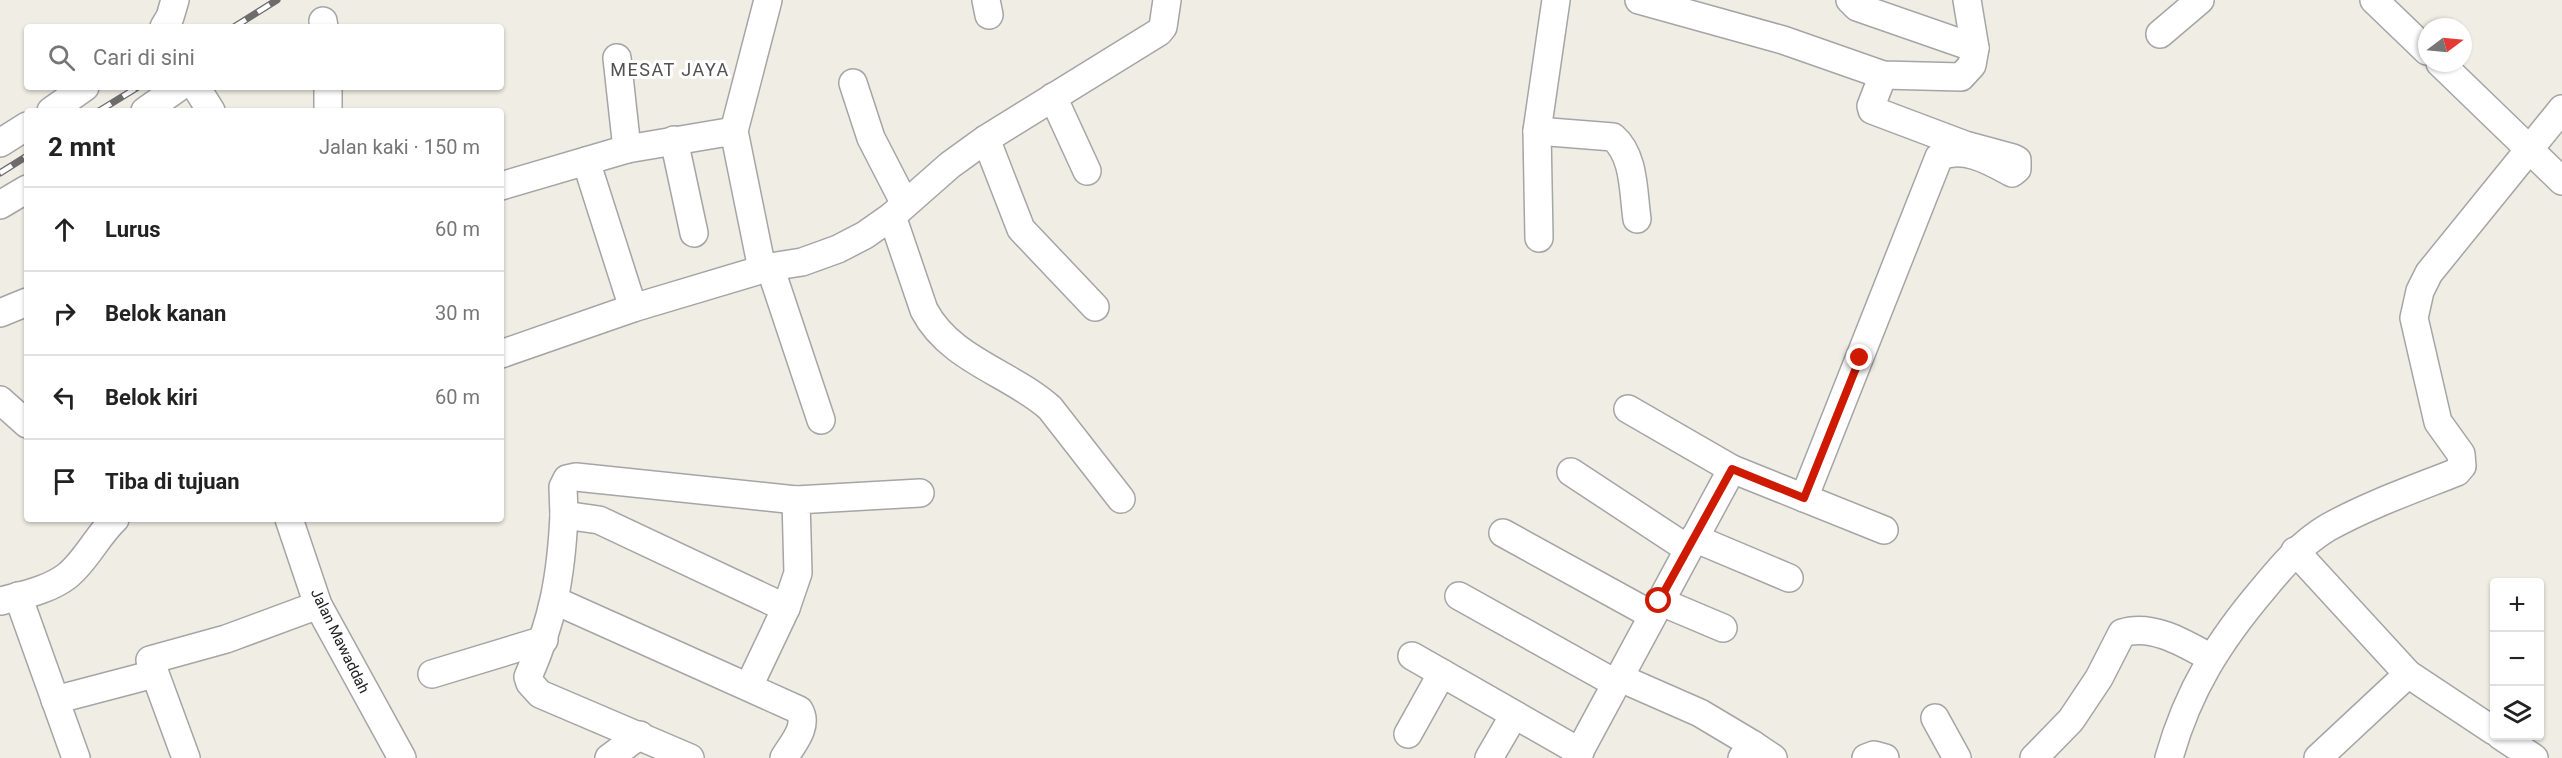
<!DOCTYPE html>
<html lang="id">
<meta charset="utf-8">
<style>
:root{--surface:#fff;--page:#f6f6f6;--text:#222;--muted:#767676;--line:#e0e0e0}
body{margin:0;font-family:Roboto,sans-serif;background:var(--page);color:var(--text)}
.controls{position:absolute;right:18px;bottom:18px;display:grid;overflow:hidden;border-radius:6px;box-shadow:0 2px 4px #0004}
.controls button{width:54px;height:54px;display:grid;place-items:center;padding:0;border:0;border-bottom:2px solid var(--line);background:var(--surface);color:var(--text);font:30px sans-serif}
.compass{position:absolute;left:2418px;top:18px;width:54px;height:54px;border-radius:50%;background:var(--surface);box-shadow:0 2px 4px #0004;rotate:74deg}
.stop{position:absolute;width:18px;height:18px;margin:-14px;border:4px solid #cd1a00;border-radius:50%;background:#fff}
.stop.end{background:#cd1a00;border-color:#fff;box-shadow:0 2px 6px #0008}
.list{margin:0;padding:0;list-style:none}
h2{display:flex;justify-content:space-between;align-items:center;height:78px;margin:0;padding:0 24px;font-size:26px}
h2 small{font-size:20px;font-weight:400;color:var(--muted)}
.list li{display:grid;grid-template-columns:39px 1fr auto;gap:18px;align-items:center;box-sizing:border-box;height:84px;padding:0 24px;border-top:2px solid var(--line)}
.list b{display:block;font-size:22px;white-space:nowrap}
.list em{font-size:20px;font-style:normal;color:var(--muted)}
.icon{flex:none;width:33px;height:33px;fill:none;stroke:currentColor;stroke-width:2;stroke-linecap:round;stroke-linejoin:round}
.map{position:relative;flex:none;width:2562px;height:758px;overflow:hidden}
.search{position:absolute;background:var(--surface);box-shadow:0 2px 4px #0004;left:24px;top:24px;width:480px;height:66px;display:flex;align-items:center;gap:15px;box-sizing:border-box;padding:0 21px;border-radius:6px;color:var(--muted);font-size:22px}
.panel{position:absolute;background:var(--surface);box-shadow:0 2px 4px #0004;left:24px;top:108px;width:480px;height:414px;border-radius:6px}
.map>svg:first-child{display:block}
</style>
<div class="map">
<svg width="2562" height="758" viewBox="0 0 2562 758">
<rect width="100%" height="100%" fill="#efede4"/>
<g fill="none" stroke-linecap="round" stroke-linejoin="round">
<defs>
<g id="minor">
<polyline points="986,0 989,15"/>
<polyline points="1639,0 1783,40 1883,75 1961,77 1972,65 1975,48 1967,0"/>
<polyline points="1850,0 1857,7 1975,48"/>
<polyline points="2374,0 2427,51"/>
<polyline points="323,21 324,27"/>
<polyline points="164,27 170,17 175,0"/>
<polyline points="2160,34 2200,0"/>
<polyline points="617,58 627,149"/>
<polyline points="2440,63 2562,181"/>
<polyline points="853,83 871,138 905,204"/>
<polyline points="196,87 211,111"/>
<polyline points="1053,97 1087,171"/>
<polyline points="51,111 85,87"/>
<polyline points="145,111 179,87"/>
<polyline points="328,111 328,87"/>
<path d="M 1537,131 L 1613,137 C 1635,156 1633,192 1637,219"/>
<polyline points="986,139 1021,229 1095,307"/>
<polyline points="674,140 694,233"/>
<polyline points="0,143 27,126"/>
<polyline points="586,161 633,308"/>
<polyline points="501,186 627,149 734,131"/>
<polyline points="0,205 27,189"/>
<path d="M 892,216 L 924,310 C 950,360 1011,373 1050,408 L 1121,499"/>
<polyline points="1539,238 1537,131 1556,0"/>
<polyline points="770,267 821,420"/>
<polyline points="762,269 734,131 768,0"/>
<polyline points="0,313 27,302"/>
<polyline points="501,354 633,308 770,267 802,262 838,249 865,235 892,216 950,165 986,139 1159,32 1163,27 1167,0"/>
<polyline points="0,400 27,424"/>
<polyline points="1628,409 1732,469 1884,530"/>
<polyline points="1571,472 1688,549"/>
<path d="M 1804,498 L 1939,157 C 1963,145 1990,161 2012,173 L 2017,169 L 2017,160 L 2013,158 L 1965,145 L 1872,110 L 1871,106 L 1883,75"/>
<polyline points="564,515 563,487 567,479 576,477 796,500"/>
<polyline points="289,519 318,605 402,758"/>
<polyline points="1503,533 1652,615"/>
<polyline points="1694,538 1789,578"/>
<polyline points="2295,551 2408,674 2494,731"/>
<polyline points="18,596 76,758"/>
<polyline points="1459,596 1615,683"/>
<path d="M 1,601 C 23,595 49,590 67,576 C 86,561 97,536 115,519"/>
<path d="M 556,601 L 799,710 C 809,726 793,743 784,758"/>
<polyline points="1659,601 1723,628"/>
<polyline points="786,608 798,573 796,500 920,493"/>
<polyline points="1412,656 1580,752"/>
<polyline points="432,674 544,640"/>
<polyline points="1618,677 1700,713 1752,744 1742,758"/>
<polyline points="55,700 154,674"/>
<polyline points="1935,718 1957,758"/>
<polyline points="1408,734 1442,673"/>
<polyline points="2501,736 2534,758"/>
<polyline points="1752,744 1773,758"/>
<polyline points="186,758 150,660 226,639 318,605"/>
<polyline points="609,758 640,735"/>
<path d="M 690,758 L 540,694 L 530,683 L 528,677 C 553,620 561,578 564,515 L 599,520 L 786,608 L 749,686"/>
<polyline points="1489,758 1514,715"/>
<polyline points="1576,758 1732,469"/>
<polyline points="1866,758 1874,755 1885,758"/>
<path d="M 2034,758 L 2071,720 L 2099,678 L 2122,633 C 2152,623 2186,644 2211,658"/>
<path d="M 2169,758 C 2188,690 2219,641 2264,588 C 2283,565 2301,544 2327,528 C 2368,505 2414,489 2457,472 L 2462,466 L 2461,454 L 2438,422 L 2414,318 L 2420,291 L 2429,273 L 2562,109"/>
<polyline points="2318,758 2408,674"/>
</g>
</defs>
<use href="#minor" stroke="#a5a5a5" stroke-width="30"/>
<use href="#minor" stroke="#fff" stroke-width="27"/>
<defs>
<g id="rail">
<polyline points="234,27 277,0"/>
<polyline points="99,111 138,87"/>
<polyline points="0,173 27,156"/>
</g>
</defs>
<use href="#rail" stroke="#6c6c6c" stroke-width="7"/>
<use href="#rail" stroke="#fff" stroke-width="4.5" stroke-dasharray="14" stroke-linecap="butt"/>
</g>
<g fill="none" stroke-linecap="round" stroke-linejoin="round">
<polyline stroke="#cd1a00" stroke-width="8" points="1659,601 1732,469 1804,498 1860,358"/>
</g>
<g text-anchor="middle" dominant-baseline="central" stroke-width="6" stroke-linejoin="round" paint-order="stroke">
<g font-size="15" fill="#1e1e1e" stroke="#fff">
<text transform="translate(340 641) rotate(64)">Jalan Mawaddah</text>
</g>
<g font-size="18" letter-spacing="1.5" fill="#515151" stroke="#fff">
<text x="670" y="69">MESAT JAYA</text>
</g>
</g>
</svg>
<div class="controls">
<button>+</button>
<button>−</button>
<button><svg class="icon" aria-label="layers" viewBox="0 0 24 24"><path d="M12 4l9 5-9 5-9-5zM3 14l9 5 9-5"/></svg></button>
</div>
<svg class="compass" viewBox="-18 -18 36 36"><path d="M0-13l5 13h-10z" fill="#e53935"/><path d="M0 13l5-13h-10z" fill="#767676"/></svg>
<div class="stop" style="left:1659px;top:601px"></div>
<div class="stop end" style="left:1860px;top:358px"></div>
<div class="search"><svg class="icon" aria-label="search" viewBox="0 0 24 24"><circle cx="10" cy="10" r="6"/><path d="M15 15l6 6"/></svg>Cari di sini</div>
<section class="panel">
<h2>2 mnt<small>Jalan kaki · 150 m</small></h2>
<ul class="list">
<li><svg class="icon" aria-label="ahead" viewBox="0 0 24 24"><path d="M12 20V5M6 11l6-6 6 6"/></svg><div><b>Lurus</b></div><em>60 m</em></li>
<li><svg class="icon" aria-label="right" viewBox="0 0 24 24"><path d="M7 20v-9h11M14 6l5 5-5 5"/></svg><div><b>Belok kanan</b></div><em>30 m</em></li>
<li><svg class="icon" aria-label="left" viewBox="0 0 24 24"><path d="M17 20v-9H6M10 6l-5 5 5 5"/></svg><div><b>Belok kiri</b></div><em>60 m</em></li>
<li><svg class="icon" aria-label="arrive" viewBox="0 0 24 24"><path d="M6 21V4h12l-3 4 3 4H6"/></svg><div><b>Tiba di tujuan</b></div></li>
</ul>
</section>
</div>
